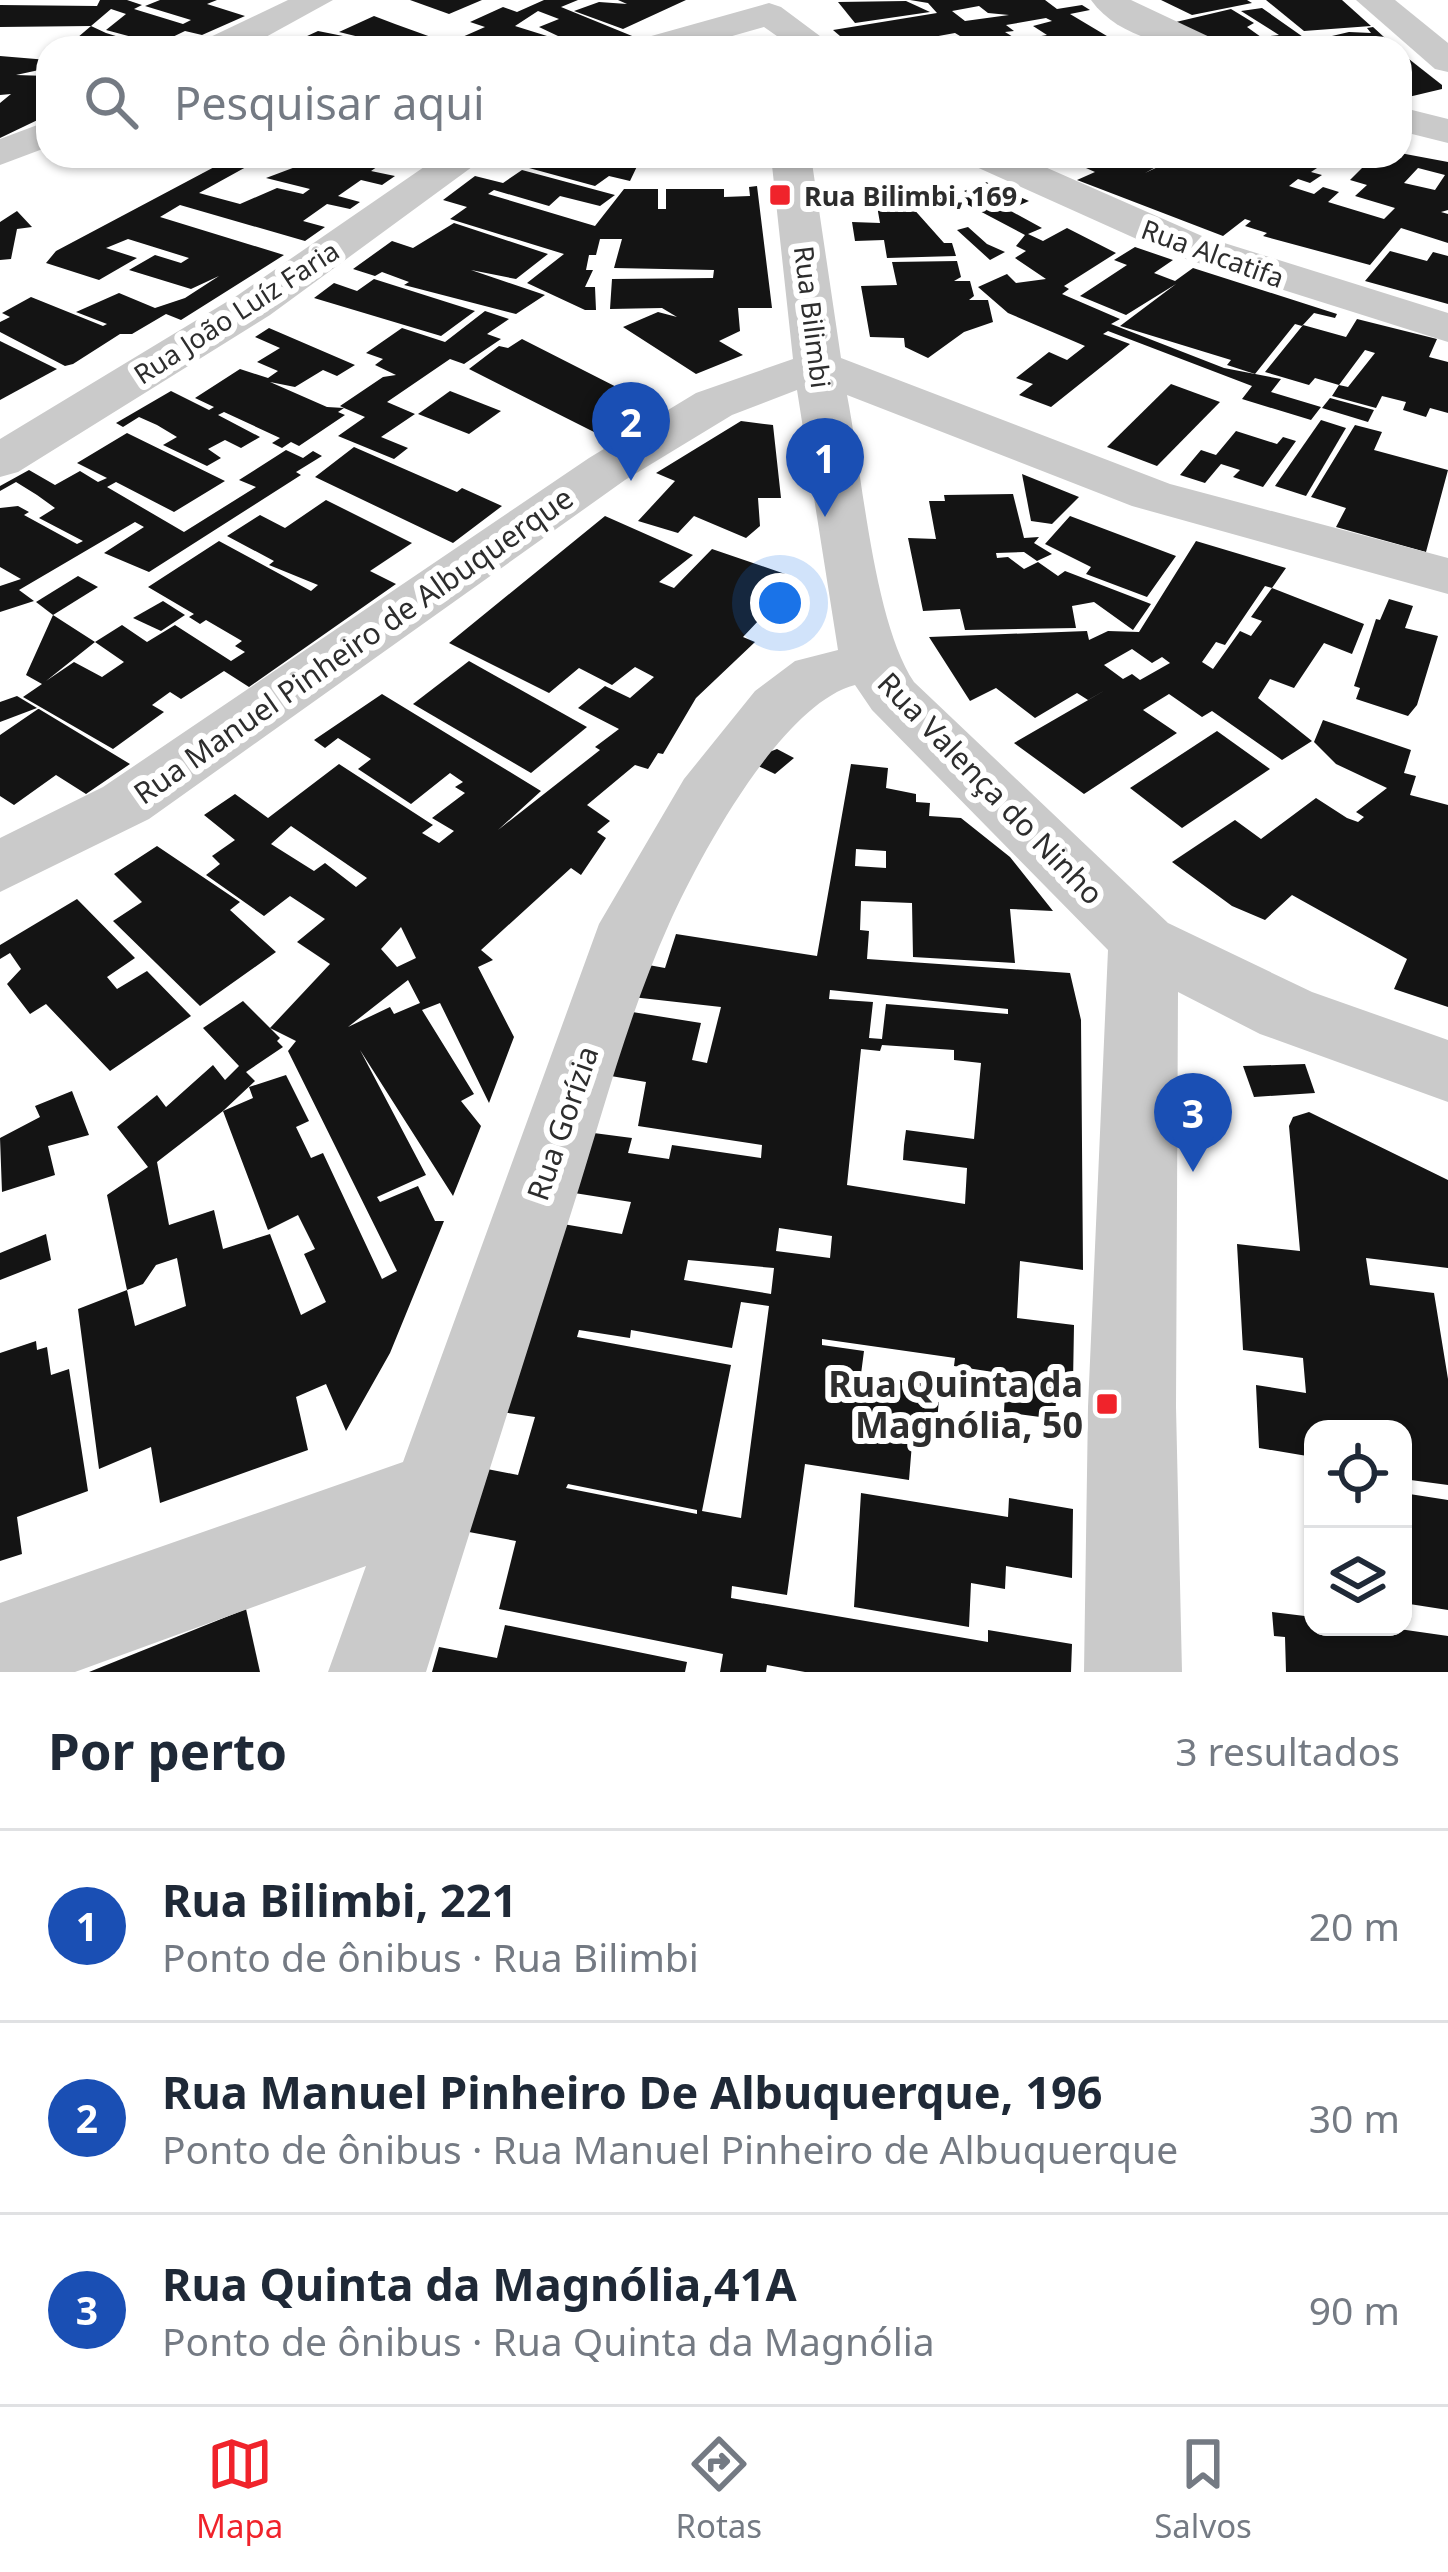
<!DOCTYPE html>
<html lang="pt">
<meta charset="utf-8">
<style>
:root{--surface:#fff;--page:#f6f6f7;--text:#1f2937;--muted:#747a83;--line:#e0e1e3;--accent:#f0232b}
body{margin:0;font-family:"Noto Sans",sans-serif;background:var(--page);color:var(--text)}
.controls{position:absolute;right:36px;bottom:36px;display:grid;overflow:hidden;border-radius:24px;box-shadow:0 3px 9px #0004}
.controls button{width:108px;height:108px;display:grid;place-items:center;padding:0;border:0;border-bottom:3px solid var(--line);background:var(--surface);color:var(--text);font:60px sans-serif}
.you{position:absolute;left:780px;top:603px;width:42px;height:42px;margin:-30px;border:9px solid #fff;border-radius:50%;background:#1a73e8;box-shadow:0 0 0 18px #1a73e833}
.badge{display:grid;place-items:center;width:78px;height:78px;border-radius:50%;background:var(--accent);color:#fff;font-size:39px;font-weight:700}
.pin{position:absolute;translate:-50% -99px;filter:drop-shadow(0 3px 6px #0008)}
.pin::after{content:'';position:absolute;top:63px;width:42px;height:36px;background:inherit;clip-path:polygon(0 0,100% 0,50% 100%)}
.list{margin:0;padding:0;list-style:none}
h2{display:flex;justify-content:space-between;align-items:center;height:156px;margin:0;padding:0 48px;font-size:51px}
h2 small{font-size:39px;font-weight:400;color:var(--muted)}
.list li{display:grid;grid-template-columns:78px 1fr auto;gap:36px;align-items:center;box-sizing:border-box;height:192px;padding:0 48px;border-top:3px solid var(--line)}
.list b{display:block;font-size:45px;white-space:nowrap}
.list p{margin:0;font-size:39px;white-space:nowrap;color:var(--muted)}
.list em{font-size:39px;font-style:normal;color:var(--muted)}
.icon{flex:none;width:66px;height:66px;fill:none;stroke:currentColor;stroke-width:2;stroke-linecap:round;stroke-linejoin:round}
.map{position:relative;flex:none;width:1448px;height:1672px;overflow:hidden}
.search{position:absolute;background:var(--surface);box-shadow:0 3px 9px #0004;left:36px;right:36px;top:36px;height:132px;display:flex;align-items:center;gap:30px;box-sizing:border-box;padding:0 42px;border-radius:36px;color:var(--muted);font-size:45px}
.sheet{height:732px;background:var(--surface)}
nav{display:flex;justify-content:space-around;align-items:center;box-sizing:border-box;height:168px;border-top:3px solid var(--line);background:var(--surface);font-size:33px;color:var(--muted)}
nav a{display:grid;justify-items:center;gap:6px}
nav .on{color:var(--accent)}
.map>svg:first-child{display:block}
</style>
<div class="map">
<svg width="1448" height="1672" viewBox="0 0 1448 1672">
<rect width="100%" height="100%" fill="#fff"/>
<g fill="#141414" fill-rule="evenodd">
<polygon points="100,0 127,0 142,5 134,9 183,24 191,20 145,6 160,0 217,0 207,4 245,16 202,35 185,31 158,44 106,30 126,14 111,9 91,26 0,27 0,5 97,6"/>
<polygon points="410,0 482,0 449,14"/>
<path d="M 544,0 L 578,0 L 561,7 L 637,38 L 614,48 L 501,48 L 460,38 L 485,27 L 470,22 L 503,7 L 517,12 ZM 538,11 L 559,19 L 539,27 L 579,46 L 515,26 Z"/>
<polygon points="618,0 686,0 623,29 574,11 599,2 627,4"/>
<path d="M 910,0 L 1045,0 L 1057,9 L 1082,5 L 1090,10 L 1070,14 L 1127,48 L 1068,48 L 1085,42 L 1078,38 L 1032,48 L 980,48 L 955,33 L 933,37 L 949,48 L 854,48 L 833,30 L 937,13 L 928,3 ZM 979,6 L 988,13 L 1009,15 L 965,21 L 952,11 ZM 1046,18 L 1052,21 L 1033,26 L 1047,35 L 1018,40 L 1005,32 L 1014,31 L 1006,25 Z"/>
<polygon points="1161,0 1247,0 1252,3 1192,15"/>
<polygon points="1266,0 1342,0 1371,26 1304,31"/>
<polygon points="906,1 930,12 855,23 838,2"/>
<polygon points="1262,8 1306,39 1278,43 1285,47 1349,32 1371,33 1367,28 1373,27 1396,48 1227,48 1176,22 1231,9 1254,23 1247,27 1261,37 1279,35 1241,11"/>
<polygon points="374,16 395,24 431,37 404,48 339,32"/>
<polygon points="91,26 106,33 155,48 78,48 91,41 77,38"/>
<polygon points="318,31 348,37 379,48 281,48"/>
<polygon points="1400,52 1442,85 1442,89 1400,99"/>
<polygon points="0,56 48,60 44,75 39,70 16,75 48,76 48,115 0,138 0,103 11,94 0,95"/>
<path d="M 1400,153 L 1448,162 L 1448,210 L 1441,212 L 1448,214 L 1448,243 L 1401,228 L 1370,265 L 1263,236 L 1267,233 L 1245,226 L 1251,221 L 1245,219 L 1223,236 L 1077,180 L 1095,172 L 1068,160 L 1049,168 L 1027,156 L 1176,156 L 1145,173 L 1181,156 L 1265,156 L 1261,158 L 1289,168 L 1273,160 L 1335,156 L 1311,172 L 1322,175 L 1310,183 L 1298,179 L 1289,186 L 1314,194 L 1323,187 L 1339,192 L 1328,202 L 1384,219 L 1395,208 L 1355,196 L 1367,185 L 1350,180 L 1374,156 ZM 1418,168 L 1445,175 L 1435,190 L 1404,183 Z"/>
<polygon points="235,156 266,156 199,193 240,204 277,188 303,194 310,189 266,178 306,163 341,163 319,156 385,156 390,158 371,171 395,176 382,185 361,180 338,196 360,202 350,209 327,204 303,221 325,227 305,241 180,205 160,217 284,255 181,320 166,314 132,334 120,334 73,364 65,366 0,332 0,322 10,317 2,313 31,297 103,326 107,324 76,312 119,293 155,308 185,298 219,276 191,289 129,270 155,255 181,263 189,258 128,239 106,248 137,258 99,280 46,263 56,251"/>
<polygon points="531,156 642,156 630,181 609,176 595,186 518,165"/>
<polygon points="522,170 615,195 600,206 560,196 549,206 494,190 488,194 595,226 624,189 658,189 658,209 666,209 666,189 724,189 724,197 750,196 749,187 757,186 772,308 738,308 740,331 719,341 743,355 696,374 623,327 658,312 677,317 662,308 610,309 612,279 713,278 714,270 614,268 622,239 600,239 596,255 589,255 586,270 593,270 585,287 595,287 596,310 585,310 527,283 564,254 450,219 467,207 443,200 475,176 503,183"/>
<polygon points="986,182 1029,201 1009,210 1042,228 1028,234 1043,241 1067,228 1116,253 1064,286 1069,289 1062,294 1120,319 1111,324 1224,368 1281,379 1271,392 1321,407 1311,420 1242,399 1252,386 1108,331 1103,334 1130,344 1051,407 1019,395 1033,384 1016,378 1049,352 1067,360 1085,346 1008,313 978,287 1007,274 1016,283 1046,279 1015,258 1026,251 1016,246 1025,235 955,198 976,197 964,191"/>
<polygon points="848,195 954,195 930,206 911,206 944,243 952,243 956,256 887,258 884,240 855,241 852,222 880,223 877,206 849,207"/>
<polygon points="17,211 32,227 17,229 11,259 0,260 0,222"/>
<polygon points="454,223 548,254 516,279 471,270 545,295 516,314 404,285 409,282 382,272 375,276 353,269 392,241 413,248"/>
<polygon points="968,227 987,244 1005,252 990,260 957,230"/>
<polygon points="1135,247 1173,260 1154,273 1175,281 1193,268 1337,314 1335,318 1314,313 1302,326 1295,324 1255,374 1227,365 1231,360 1120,326 1176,284 1126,315 1080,296 1127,265 1114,260"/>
<polygon points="1390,251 1427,261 1433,252 1448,256 1448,304 1365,281"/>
<polygon points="957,261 961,277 954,281 970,281 974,296 969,300 988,300 993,322 964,332 928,358 905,347 904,338 870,337 861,286 897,285 892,262"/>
<polygon points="374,279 475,311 441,336 314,298 334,283 357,291"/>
<polygon points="485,311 509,319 487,334 501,339 464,364 450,359 387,402 415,414 381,437 408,448 394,459 338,436 365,417 344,408 338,412 345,415 299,446 291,442 282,448 272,443 280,438 224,412 218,415 260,437 241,448 225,440 208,449 221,458 207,466 163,445 177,437 157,425 139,417 123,427 116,423 171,391 209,410 214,407 195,398 240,369 268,378 278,371 257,362 280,348 255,337 269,328 355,365 337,376 323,370 295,387 270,382 327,407 344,408 340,406 383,377 396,375 375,365 383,359 366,353 402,328 445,342"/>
<polygon points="1357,319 1437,339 1429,357 1448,362 1448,413 1430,408 1426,417 1403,410 1406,402 1382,396 1376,408 1332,396 1339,385 1348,387 1375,353 1365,350 1339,385 1315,378 1309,385 1265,372 1303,325 1346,337"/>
<polygon points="522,339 644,401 596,433 469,369 499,346 508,348"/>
<polygon points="0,341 57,369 0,400"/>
<polygon points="1171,384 1220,402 1157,466 1107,447"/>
<polygon points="450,391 501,411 469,434 418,414"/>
<polygon points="1330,398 1374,410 1368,422 1322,408"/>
<polygon points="1321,420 1346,428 1306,496 1275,486"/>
<polygon points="741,421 773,425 781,498 758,498 760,526 746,538 694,516 678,533 638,521 675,481 656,473"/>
<polygon points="1355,425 1382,432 1374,450 1448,470 1426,552 1336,527 1346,508 1311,497"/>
<polygon points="1236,431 1277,444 1283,437 1296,441 1263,487 1233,477 1240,470 1221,464 1205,483 1180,475 1201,450 1216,455"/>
<polygon points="127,433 225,481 174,512 116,482 107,487 184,532 256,487 239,480 286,450 303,458 313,451 322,456 296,472 301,475 149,572 104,553 144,527 135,522 19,590 34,601 0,612 0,586 21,579 0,567 0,508 18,506 29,512 24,515 77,544 83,541 39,518 55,508 37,495 16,482 0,491 0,486 29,470 55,485 80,471 98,482 107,478 77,463"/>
<polygon points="354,447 457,492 462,488 502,506 453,543 315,477"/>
<polygon points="1022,474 1079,497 1052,524 1031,521"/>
<polygon points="1013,494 1024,538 1039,537 1034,543 1052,554 1037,561 1024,552 996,553 997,558 1008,557 1024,569 1038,562 1058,576 1065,571 1151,604 1133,630 1094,602 1072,606 1076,628 965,630 960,609 923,611 908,538 936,539 929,501 945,501 944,495"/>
<polygon points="326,500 412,543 370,571 396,584 249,687 224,671 181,699 170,692 152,705 164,712 113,749 23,697 42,684 26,675 53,615 95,642 46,681 74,662 102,677 124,662 95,642 122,625 147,642 175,625 231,661 245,652 235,646 242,641 206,620 200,624 189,617 194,614 148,587 219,541 311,591 318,585 269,565 274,561 227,536 260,515 285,528"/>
<path d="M 605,516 L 693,555 L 659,582 L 674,588 L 712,549 L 791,576 L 793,584 L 743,637 L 755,642 L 696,698 L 663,754 L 658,753 L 648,769 L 635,765 L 587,805 L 610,821 L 597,832 L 606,838 L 581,875 L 571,868 L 481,950 L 493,960 L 478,967 L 514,1037 L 489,1103 L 440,1003 L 422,1010 L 474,1094 L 461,1101 L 481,1126 L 453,1196 L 360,1050 L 426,1175 L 377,1197 L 380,1202 L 418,1186 L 435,1221 L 444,1221 L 390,1353 L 346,1431 L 326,1384 L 296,1397 L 308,1450 L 160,1503 L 151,1447 L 99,1469 L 78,1309 L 127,1290 L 135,1326 L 186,1306 L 177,1258 L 156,1265 L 143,1284 L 127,1290 L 107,1195 L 148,1167 L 117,1127 L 157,1095 L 166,1107 L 213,1065 L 225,1080 L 239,1066 L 203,1028 L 243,1001 L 280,1038 L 277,1041 L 283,1047 L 246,1072 L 255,1081 L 223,1111 L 253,1098 L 249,1087 L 286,1075 L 309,1121 L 296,1127 L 311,1158 L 323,1153 L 382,1279 L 397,1271 L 288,1051 L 296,1041 L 270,1028 L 330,964 L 297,942 L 325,919 L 290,896 L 264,916 L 206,875 L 220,864 L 212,856 L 235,840 L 204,815 L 235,794 L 268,818 L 339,764 L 433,825 L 422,833 L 439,843 L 454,831 L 432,818 L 465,793 L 455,787 L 463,782 L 450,773 L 411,804 L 358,769 L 371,759 L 338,738 L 325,748 L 314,740 L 382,694 L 541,791 L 498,830 L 600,750 L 595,747 L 619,729 L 578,708 L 605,686 L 630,698 L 654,677 L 635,667 L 612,685 L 579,668 L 549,693 L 449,643 ZM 291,826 L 367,878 L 356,887 L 325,863 L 314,871 L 271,844 ZM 401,927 L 416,958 L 397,967 L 381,949 ZM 408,980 L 420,1003 L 394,1014 L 390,1007 L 348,1027 ZM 223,1111 L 268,1230 L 298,1215 L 315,1249 L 304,1254 L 326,1302 L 301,1315 L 270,1234 L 223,1249 L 214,1210 L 169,1225 L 157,1162 Z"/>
<polygon points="1070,516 1176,556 1147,597 1086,574 1091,567 1045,544"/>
<path d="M 1196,541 L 1286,568 L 1272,588 L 1265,586 L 1225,645 L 1216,642 L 1202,662 L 1213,669 L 1240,631 L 1251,636 L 1262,621 L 1251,617 L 1272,588 L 1364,624 L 1352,654 L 1324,643 L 1294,688 L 1270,679 L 1258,698 L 1312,741 L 1282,760 L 1212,711 L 1202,717 L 1169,694 L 1143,710 L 1177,733 L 1084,794 L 1014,743 L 1109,688 L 1088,700 L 1077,693 L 1035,718 L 996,688 L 970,701 L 929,637 L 1087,631 L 1089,640 L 1108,631 L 1139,632 ZM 1132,649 L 1152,663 L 1162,657 L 1170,663 L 1140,680 L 1132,674 L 1123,679 L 1104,665 Z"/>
<polygon points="78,576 98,587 53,615 36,602"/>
<polygon points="1389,599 1413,606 1405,628 1438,636 1417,705 1408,716 1356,699 1360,688 1354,686 1376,619 1380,620"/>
<polygon points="163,601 185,615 161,631 133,618"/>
<polygon points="469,661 587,727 531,773 413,704"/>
<polygon points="17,696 37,708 0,722 0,702"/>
<polygon points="38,709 39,709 130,764 86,794 56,775 14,805 0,796 0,735"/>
<polygon points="1323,720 1411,750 1404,773 1416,776 1410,795 1448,805 1448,1007 1394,989 1407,959 1292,895 1265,920 1232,906 1172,862 1235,820 1261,839 1316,798 1347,818 1358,822 1364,817 1356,812 1387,788 1336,764 1314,742"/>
<polygon points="1217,731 1270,769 1182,828 1130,788"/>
<polygon points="777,749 794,758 775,774 756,765 764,754"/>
<path d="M 851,764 L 888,768 L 886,788 L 916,794 L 916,802 L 930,803 L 929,816 L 961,818 L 1010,857 L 1053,911 L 1010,909 L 1015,963 L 913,957 L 912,903 L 861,901 L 860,930 L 869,931 L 867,959 L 1070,973 L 1081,1020 L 1083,1270 L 1020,1261 L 1017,1318 L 1074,1325 L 1073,1383 L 1057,1380 L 1055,1419 L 1004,1412 L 1006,1374 L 954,1366 L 955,1358 L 822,1339 L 822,1345 L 864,1351 L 861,1374 L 940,1386 L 936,1435 L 913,1431 L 909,1480 L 805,1464 L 787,1595 L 732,1586 L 731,1598 L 988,1642 L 988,1630 L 1072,1644 L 1071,1672 L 805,1672 L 767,1665 L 766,1672 L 720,1672 L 723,1654 L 499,1609 L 516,1541 L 469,1532 L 487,1469 L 518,1475 L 535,1417 L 502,1412 L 557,1223 L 622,1234 L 631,1202 L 568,1192 L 586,1132 L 632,1138 L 628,1153 L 669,1159 L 672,1145 L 761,1158 L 762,1145 L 638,1126 L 646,1082 L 605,1075 L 626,1011 L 701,1023 L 692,1060 L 707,1063 L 721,1007 L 632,997 L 643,964 L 665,968 L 676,934 L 817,956 ZM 856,849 L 886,851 L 886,868 L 855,866 ZM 830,990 L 1008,1009 L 1008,1014 L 886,1004 L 882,1039 L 869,1038 L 873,1002 L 829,999 ZM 882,1045 L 954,1050 L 954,1060 L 981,1063 L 974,1139 L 906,1130 L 904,1145 L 903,1160 L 967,1168 L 965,1204 L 847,1185 L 861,1049 L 880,1051 ZM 779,1228 L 832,1236 L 830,1258 L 776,1251 ZM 688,1260 L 774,1268 L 771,1294 L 684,1280 ZM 741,1302 L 769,1306 L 741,1518 L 702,1511 L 731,1365 L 577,1337 L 579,1330 L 630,1338 L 631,1330 L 732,1348 ZM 568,1484 L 697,1510 L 697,1514 L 566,1488 Z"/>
<polygon points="157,846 240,902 230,910 276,952 200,1006 113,921 142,902 114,874"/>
<polygon points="77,899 135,958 107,977 117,989 147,971 191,1016 110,1071 46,1004 30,1014 7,984 21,969 10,953 0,959 0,945"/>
<polygon points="1305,1064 1315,1093 1254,1097 1243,1066"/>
<polygon points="72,1091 89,1135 48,1146 55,1175 2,1192 0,1138 40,1117 35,1106"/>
<polygon points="1309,1112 1448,1180 1448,1268 1366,1258 1370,1285 1434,1293 1448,1379 1448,1485 1403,1479 1403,1429 1313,1429 1313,1457 1259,1448 1256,1385 1306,1393 1303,1358 1243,1350 1237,1244 1300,1251 1289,1126 1293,1117"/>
<polygon points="46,1234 51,1260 0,1280 0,1253"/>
<polygon points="36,1341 37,1350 47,1347 51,1375 69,1369 88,1491 17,1517 22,1554 0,1561 0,1353"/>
<polygon points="861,1493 1008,1517 1009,1498 1073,1509 1072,1578 1006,1566 1005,1589 971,1583 969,1627 854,1607"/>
<polygon points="1403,1493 1448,1500 1448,1610 1403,1603"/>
<polygon points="246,1609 260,1672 89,1672"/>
<polygon points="1272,1612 1313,1617 1313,1627 1385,1627 1448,1636 1448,1672 1286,1672 1285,1637 1274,1636"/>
<polygon points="505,1625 687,1662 685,1672 432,1672 439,1647 497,1658"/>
</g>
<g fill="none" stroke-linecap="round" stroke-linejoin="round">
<g fill="#cacaca" fill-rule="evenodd">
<polygon points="288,0 333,0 246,48 199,48 204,40"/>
<path d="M 1091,0 L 1131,0 L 1216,40 L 1221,48 C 1176,48 1120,40 1091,0 Z"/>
<polygon points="1356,0 1395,0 1448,43 1448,72 1435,69"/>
<polygon points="769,3 781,7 836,48 794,48 764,27 690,48 632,48 637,40"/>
<polygon points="1400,107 1448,119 1448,143 1400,131"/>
<polygon points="48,121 48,147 0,165 0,139"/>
<polygon points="440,156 487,156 270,315 18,472 0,477 0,439 238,295"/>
<path d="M 771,156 L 811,156 L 841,358 L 1170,484 L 1448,558 L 1448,594 L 1132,506 L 847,395 C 862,471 873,621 914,682 L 1168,923 L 1312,992 L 1448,1040 L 1448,1102 L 1260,1034 L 1178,992 L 1176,1407 L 1182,1672 L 1084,1672 L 1088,1407 L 1108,950 L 872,710 L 855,685 C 781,704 699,857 669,924 C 628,1015 602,1116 572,1210 C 523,1364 474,1518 426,1672 L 328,1672 L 366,1566 L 75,1672 L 0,1672 L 0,1603 L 403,1462 L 599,924 L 684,779 L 755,691 L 795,661 L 838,650 L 797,390 L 732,415 L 625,480 L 149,819 L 0,892 L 0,838 L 103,787 L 589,458 L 696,393 L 793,359 Z"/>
<polygon points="966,156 1020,156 1202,236 1448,313 1448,342 1170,254 972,165"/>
</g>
</g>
<g fill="#f0232b" stroke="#fff" stroke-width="4.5">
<rect x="768" y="183" width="24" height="24" rx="6"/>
<rect x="1095" y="1392" width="24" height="24" rx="6"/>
</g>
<g text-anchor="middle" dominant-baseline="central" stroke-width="12" stroke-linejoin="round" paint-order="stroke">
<g font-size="27" font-weight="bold" fill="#2d2d2d" stroke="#fff" text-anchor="start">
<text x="804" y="195">Rua Bilimbi, 169</text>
</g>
<g font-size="27" fill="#2d2d2d" stroke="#fff">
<text transform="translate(1213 253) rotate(20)">Rua Alcatifa</text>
<text transform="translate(236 312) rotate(-33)">Rua João Luíz Faria</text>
<text transform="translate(813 317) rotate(83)">Rua Bilimbi</text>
</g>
<g font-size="30" fill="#2d2d2d" stroke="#fff">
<text transform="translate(353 645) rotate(-35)">Rua Manuel Pinheiro de Albuquerque</text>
<text transform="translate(991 788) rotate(46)">Rua Valença do Ninho</text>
<text transform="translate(562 1123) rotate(-71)">Rua Gorízia</text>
</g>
<g font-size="36" font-weight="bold" fill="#2d2d2d" stroke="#fff" text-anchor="end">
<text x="1083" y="1383">Rua Quinta da<tspan x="1083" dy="41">Magnólia, 50</tspan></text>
</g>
</g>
</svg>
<div class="controls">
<button><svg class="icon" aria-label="locate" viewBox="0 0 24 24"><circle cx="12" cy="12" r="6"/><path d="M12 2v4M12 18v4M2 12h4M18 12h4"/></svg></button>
<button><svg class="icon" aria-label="layers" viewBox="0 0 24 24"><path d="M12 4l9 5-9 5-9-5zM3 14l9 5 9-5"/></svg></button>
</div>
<div class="you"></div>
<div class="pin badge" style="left:825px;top:517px;background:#1a4fb4">1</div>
<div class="pin badge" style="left:631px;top:481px;background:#1a4fb4">2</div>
<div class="pin badge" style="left:1193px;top:1172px;background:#1a4fb4">3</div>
<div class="search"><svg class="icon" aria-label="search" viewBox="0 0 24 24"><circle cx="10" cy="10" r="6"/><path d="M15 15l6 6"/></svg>Pesquisar aqui</div>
</div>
<section class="sheet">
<h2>Por perto<small>3 resultados</small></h2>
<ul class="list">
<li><span class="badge" style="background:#1a4fb4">1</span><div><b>Rua Bilimbi, 221</b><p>Ponto de ônibus · Rua Bilimbi</p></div><em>20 m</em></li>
<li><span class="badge" style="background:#1a4fb4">2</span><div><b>Rua Manuel Pinheiro De Albuquerque, 196</b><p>Ponto de ônibus · Rua Manuel Pinheiro de Albuquerque</p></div><em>30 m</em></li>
<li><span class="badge" style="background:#1a4fb4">3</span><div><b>Rua Quinta da Magnólia,41A</b><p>Ponto de ônibus · Rua Quinta da Magnólia</p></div><em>90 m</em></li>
</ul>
</section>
<nav>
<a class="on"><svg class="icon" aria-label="map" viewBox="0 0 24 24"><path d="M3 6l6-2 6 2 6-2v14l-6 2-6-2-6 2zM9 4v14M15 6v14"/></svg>Mapa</a>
<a><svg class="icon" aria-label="directions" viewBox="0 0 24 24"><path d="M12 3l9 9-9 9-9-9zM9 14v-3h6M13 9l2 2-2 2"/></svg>Rotas</a>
<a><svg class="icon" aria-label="saved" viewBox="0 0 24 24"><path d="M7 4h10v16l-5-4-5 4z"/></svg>Salvos</a>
</nav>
